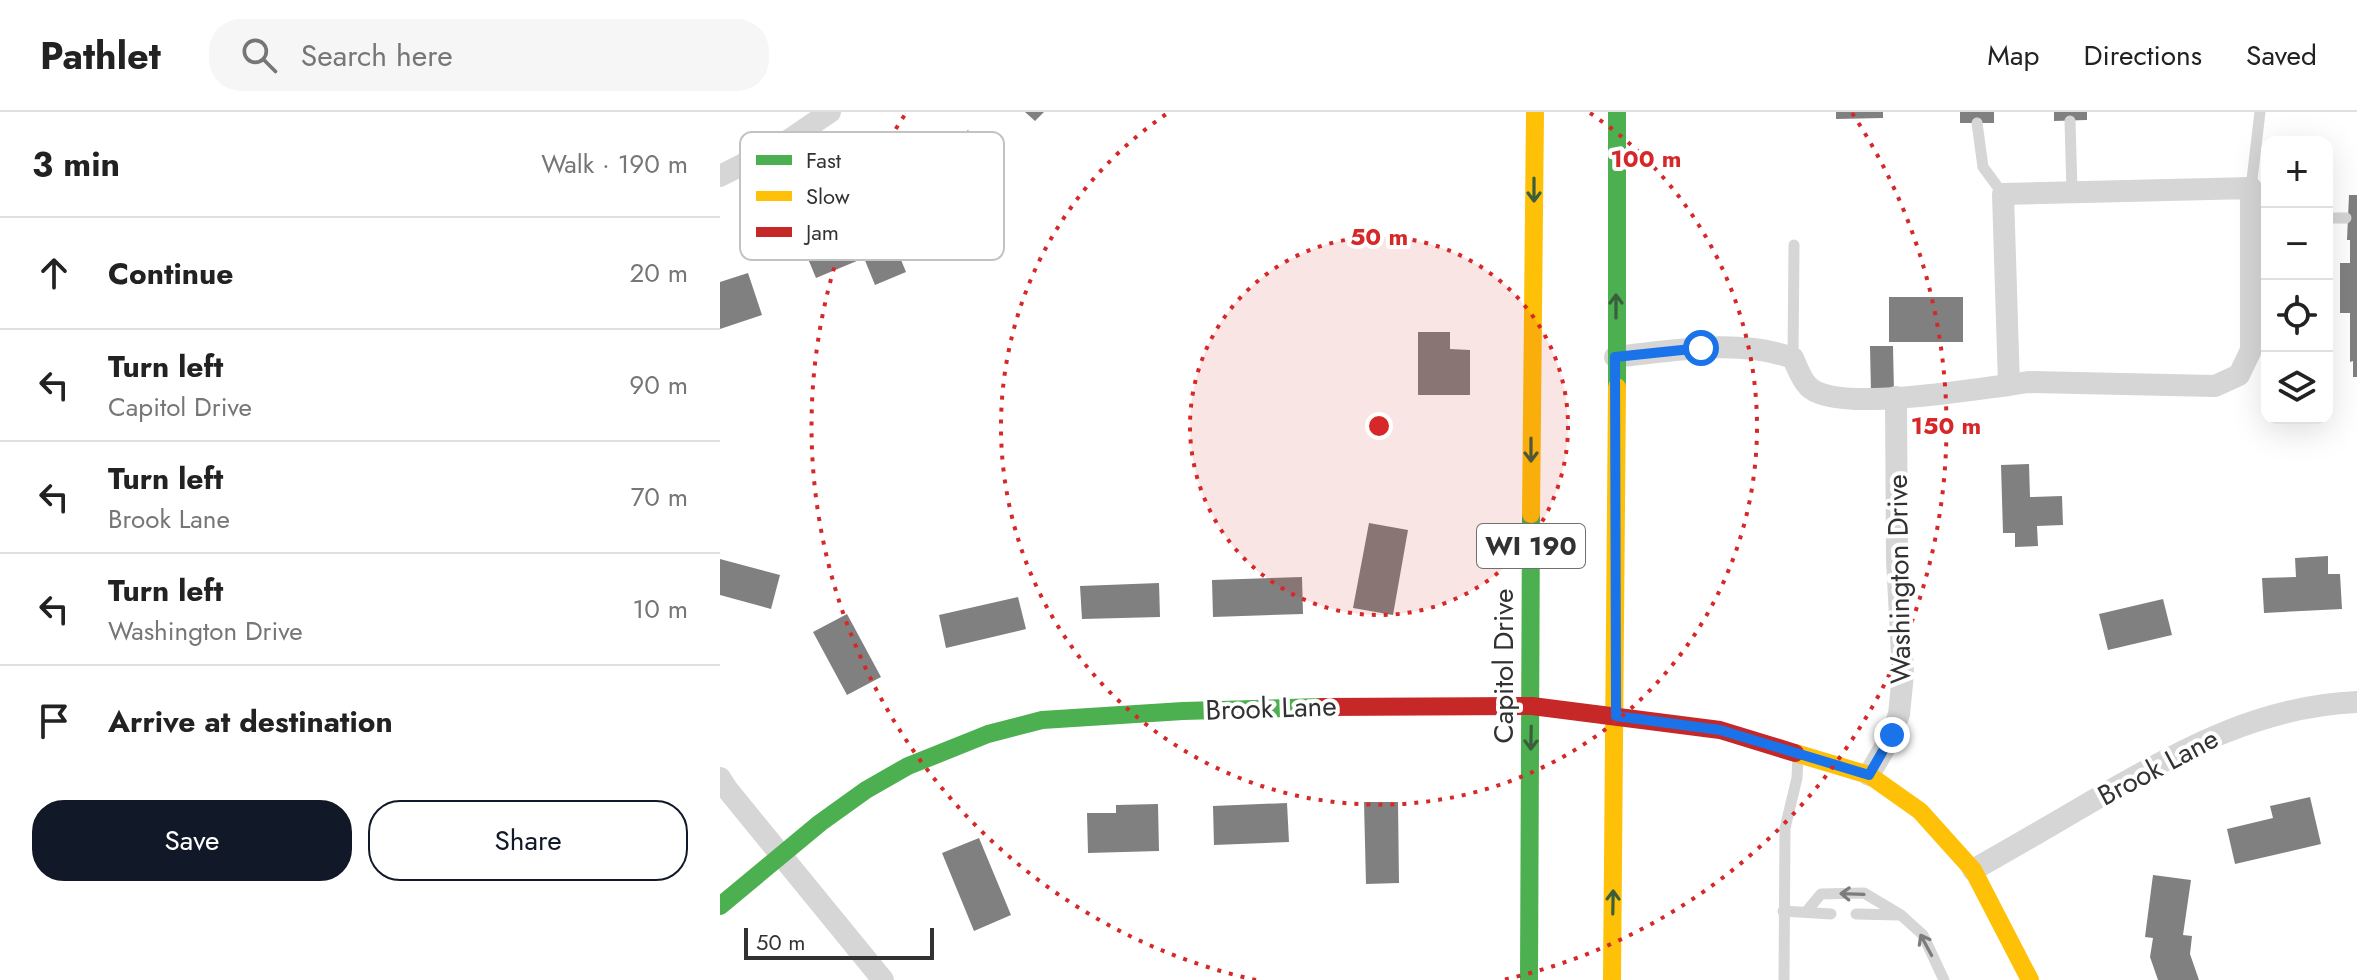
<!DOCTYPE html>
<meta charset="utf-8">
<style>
:root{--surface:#fff;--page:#f6f6f6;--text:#222;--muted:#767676;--line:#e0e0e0;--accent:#111827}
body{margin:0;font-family:Jost,sans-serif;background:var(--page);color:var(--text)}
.controls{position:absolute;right:24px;top:24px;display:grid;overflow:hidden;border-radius:16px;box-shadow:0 8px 32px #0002}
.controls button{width:72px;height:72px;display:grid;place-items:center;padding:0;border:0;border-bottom:2px solid var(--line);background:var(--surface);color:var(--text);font:40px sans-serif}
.scale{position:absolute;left:24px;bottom:20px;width:190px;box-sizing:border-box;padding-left:8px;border:4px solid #323232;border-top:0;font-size:22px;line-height:28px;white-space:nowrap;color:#323232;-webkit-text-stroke:6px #fff;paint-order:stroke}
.stop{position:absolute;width:24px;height:24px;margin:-18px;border:6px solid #1a73e8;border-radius:50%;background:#fff}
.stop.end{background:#1a73e8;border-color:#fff;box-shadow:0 2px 8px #0008}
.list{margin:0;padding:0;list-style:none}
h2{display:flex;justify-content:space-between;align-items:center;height:104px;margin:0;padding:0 32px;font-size:34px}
h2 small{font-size:26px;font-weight:400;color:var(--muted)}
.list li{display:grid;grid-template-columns:52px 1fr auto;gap:24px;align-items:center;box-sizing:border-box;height:112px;padding:0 32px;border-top:2px solid var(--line)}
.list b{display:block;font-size:30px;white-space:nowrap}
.list p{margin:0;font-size:26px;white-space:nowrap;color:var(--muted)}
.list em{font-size:26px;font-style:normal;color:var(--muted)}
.actions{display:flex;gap:16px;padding:24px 32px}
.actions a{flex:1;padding:18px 0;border:2px solid var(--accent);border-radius:32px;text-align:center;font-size:28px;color:var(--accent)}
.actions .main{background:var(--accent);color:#fff}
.icon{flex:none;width:44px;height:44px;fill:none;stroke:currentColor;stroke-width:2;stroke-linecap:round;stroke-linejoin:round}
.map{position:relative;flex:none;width:1637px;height:868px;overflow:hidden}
header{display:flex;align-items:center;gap:48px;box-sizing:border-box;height:112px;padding:0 40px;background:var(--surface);border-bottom:2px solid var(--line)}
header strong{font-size:38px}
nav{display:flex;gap:44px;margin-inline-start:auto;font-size:28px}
.search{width:560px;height:72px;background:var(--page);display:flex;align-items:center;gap:20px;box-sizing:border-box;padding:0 28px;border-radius:32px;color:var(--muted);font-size:30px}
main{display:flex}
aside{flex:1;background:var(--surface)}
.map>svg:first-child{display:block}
</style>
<header>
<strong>Pathlet</strong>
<div class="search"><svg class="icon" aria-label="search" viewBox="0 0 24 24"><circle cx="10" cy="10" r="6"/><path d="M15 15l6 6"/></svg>Search here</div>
<nav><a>Map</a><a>Directions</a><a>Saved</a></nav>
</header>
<main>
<aside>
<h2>3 min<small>Walk · 190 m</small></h2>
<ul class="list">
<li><svg class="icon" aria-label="ahead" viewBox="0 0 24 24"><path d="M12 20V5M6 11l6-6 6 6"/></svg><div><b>Continue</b></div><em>20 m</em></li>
<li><svg class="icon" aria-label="left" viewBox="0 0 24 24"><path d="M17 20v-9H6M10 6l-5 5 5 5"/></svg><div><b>Turn left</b><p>Capitol Drive</p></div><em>90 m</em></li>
<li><svg class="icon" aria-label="left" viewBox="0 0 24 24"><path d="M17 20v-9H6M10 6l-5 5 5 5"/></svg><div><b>Turn left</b><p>Brook Lane</p></div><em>70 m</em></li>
<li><svg class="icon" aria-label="left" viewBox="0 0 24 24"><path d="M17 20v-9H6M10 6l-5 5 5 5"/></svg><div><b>Turn left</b><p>Washington Drive</p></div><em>10 m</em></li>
<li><svg class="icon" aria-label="arrive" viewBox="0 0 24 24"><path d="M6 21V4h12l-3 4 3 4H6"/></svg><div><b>Arrive at destination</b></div></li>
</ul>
<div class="actions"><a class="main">Save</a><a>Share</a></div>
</aside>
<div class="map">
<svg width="1637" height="868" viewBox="0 0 1637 868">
<rect width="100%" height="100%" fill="#fff"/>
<g fill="#808080">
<polygon points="305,0 324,0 315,9"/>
<polygon points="1116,0 1163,0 1163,6 1116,7"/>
<rect x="1240" y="0" width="34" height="11"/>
<polygon points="1334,0 1367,0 1367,8 1334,9"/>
<polygon points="248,18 272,47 216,97 191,68"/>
<polygon points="1629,83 1637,83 1637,265 1633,265 1633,249 1630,250 1630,201 1620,201 1620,151 1630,151 1630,128 1627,128"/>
<polygon points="158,92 186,160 155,173 144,146 96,166 79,125"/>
<polygon points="28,161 42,203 0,217 0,170"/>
<rect x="1169" y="185" width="74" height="45"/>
<polygon points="698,220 730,220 730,237 750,238 750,283 698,283"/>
<polygon points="1150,234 1173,234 1174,281 1151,281"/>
<polygon points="1309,352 1310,385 1342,384 1343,413 1317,414 1318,434 1295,435 1295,421 1283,421 1281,353"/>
<polygon points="649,411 688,418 673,503 633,496"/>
<polygon points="1608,444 1608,462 1620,462 1622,497 1544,501 1542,466 1576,465 1575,446"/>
<polygon points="0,447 60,463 51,497 0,483"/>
<polygon points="582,465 583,502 493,505 492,468"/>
<polygon points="439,471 440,505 362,507 360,474"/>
<polygon points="298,485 306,517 226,536 219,503"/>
<polygon points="1443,487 1452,523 1388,538 1379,502"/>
<polygon points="127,502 161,565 127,583 93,520"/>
<polygon points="1590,685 1601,732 1515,752 1507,717 1553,706 1550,694"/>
<polygon points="644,690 678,690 679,771 646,772"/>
<polygon points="567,691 569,730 494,733 493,694"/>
<polygon points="438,692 439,739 368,741 367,701 396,701 396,693"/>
<polygon points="259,726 291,803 254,819 222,741"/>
<polygon points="1433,763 1471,768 1463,823 1472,824 1470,842 1479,868 1438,868 1430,845 1433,826 1425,825"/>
</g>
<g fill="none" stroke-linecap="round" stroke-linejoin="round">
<g stroke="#d6d6d6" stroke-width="11">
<polyline points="1350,9 1352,80"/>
<polyline points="1257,11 1263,55 1283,82"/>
<polyline points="1531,76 1540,0"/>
<polyline points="1607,106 1626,106"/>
<polyline points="1531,107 1547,107"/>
<polyline points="1073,246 1074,133"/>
<polyline points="1063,799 1111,802"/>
<polyline points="1086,800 1101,782 1144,781 1181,803 1203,823 1224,868"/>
<polyline points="1136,802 1180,803"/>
<polyline points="1064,868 1065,716 1077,666 1078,645"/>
</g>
<g stroke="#d6d6d6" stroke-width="22">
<polyline points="0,64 63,32 110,0"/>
<path d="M 895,245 C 953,239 1017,226 1073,246 C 1077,255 1081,267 1088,274 C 1112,302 1251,277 1289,273 L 1308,270 L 1495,274 L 1519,263 L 1531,238 L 1531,76 L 1283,82 L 1289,273"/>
<polyline points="1149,663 1172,623 1179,602 1183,562 1177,448 1176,285"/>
<polyline points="0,666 7,677 163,868"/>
<path d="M 1253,758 C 1296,734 1338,709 1381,684 C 1462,637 1541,594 1637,590"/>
</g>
<g stroke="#4caf50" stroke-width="18">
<polyline points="897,275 897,0"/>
<polyline points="0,794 100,711 146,678 188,654 268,622 322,608 463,599 601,595"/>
<polyline points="809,868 811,402"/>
</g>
<g stroke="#ffc107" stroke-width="18">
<polyline points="811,402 815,0"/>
<polyline points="1075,641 1149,663 1200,699 1253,758 1310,868"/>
<polyline points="892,868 897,275"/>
</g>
<polyline stroke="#c62828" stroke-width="18" points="601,595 812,594 1000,618 1075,641"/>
</g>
<defs><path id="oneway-shaft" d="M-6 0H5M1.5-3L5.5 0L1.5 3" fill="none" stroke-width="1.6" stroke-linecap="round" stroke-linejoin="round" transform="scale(2)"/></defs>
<g stroke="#3b5e3c">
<use href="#oneway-shaft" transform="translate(814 78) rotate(90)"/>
<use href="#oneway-shaft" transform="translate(896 194) rotate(-90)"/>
<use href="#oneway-shaft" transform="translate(811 338) rotate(90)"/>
<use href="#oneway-shaft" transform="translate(811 626) rotate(91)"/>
<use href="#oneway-shaft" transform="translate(893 790) rotate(-89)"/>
</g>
<g stroke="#7c7c7c">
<use href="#oneway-shaft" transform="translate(1132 782) rotate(-178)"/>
<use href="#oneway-shaft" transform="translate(1206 833) rotate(-118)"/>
</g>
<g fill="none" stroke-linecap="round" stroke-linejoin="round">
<polyline stroke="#1a73e8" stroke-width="10" points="981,236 895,245 896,604 1000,618 1149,663 1172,623"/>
</g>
<circle cx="659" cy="314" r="189" fill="#d62828" fill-opacity=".12"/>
<g fill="none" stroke="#d62828" stroke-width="4" stroke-dasharray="4 8">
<circle cx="659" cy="314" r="189"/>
<path d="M870 1A378 378 0 1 1 448 1"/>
<path d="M536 868A567 567 0 0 1 186 1M1132 1A567 567 0 0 1 782 868"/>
</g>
<g text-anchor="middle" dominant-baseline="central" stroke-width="8" stroke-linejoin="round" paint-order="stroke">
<rect fill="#fff" stroke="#707070" stroke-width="2" x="757" y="412" width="108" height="44" rx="6"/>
<g font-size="26" font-weight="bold" fill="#323232">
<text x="811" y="434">WI 190</text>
</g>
<g font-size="28" fill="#323232" stroke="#fff">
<text transform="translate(1179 467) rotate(-91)">Washington Drive</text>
<text transform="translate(783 554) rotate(-90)">Capitol Drive</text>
<text transform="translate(551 596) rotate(-2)">Brook Lane</text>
<text transform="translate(1438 655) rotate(-28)">Brook Lane</text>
</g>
</g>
<rect x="20" y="20" width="264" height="128" rx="12" fill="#fff" stroke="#c2c2c2" stroke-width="2"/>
<rect x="36" y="43" width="36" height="10" fill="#4caf50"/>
<rect x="36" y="79" width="36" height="10" fill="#ffc107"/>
<rect x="36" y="115" width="36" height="10" fill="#c62828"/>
<g font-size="22" fill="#323232">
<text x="86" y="56">Fast</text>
<text x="86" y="92">Slow</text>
<text x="86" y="128">Jam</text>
</g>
<circle cx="659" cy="314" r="12" fill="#d62828" stroke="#fff" stroke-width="4"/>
<g font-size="24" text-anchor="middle" font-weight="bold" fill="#d62828" stroke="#fff" stroke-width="8" stroke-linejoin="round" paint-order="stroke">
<text x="926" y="55">100 m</text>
<text x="659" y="133">50 m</text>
<text x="1226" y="322">150 m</text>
</g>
</svg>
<div class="controls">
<button>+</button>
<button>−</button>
<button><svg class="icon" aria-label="locate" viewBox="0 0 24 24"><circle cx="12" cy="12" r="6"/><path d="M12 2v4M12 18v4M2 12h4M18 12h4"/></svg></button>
<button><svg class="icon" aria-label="layers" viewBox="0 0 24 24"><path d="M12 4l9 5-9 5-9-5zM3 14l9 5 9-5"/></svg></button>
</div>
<div class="scale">50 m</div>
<div class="stop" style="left:981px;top:236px"></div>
<div class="stop end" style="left:1172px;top:623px"></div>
</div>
</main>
